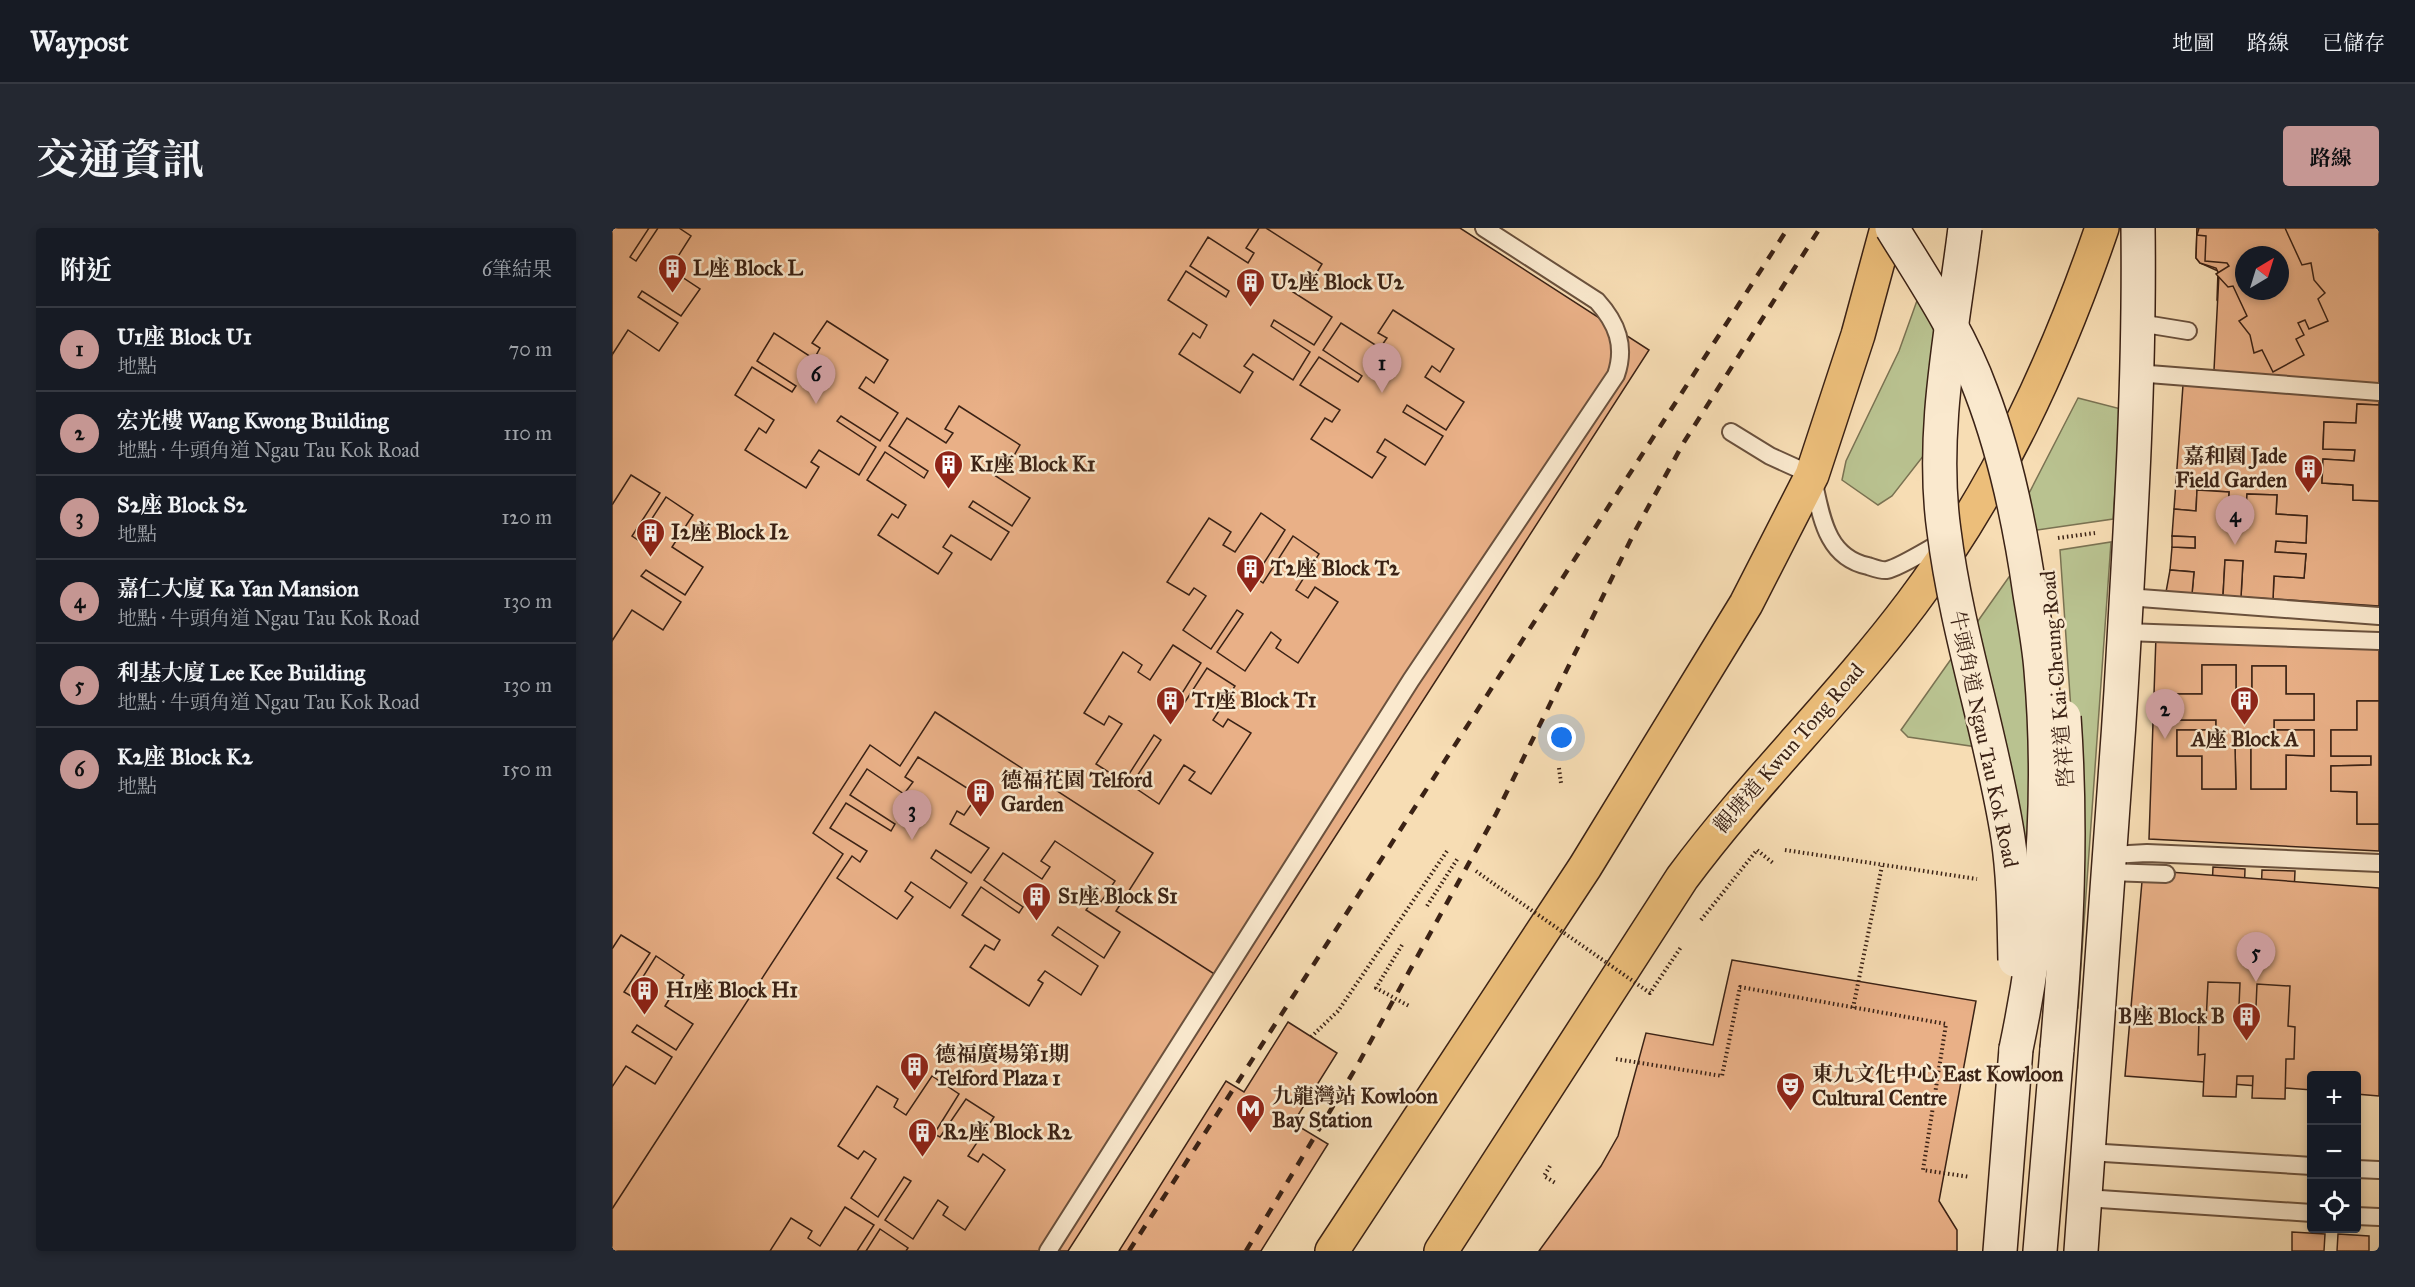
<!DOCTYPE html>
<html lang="zh-TW">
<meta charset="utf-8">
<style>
:root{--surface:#171b24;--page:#242831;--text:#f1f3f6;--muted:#9ea1a6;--line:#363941;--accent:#c59692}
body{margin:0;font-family:"IM FELL Great Primer","Noto Serif TC",serif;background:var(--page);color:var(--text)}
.controls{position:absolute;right:18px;bottom:18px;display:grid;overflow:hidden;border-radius:6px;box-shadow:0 3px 9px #0003}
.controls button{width:54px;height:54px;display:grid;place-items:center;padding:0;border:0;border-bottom:2px solid var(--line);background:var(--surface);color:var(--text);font:30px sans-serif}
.compass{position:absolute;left:1623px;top:18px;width:54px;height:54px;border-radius:50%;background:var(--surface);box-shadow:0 3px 9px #0003;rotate:38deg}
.you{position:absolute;left:950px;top:510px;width:21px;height:21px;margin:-15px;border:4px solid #fff;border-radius:50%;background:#1a73e8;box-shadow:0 0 0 9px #1a73e833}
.badge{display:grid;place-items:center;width:39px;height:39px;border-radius:50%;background:var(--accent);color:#111;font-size:20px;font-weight:700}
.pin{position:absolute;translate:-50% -50px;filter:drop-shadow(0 2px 3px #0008)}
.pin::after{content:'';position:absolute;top:32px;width:21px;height:18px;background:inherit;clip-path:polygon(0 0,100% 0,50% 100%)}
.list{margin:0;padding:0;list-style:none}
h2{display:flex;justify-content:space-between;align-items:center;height:78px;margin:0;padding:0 24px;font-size:26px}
h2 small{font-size:20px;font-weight:400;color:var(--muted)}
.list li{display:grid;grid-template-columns:39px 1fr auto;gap:18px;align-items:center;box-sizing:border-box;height:84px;padding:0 24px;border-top:2px solid var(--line)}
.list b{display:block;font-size:22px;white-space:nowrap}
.list p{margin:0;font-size:20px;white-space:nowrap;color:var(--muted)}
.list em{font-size:20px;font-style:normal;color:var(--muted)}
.icon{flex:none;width:33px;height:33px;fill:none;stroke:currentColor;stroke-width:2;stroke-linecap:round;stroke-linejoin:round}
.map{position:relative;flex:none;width:1767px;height:1023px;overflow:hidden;border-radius:6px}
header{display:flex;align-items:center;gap:36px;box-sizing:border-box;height:84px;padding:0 30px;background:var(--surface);border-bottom:2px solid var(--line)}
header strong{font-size:28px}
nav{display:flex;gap:33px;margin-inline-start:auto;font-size:21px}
.intro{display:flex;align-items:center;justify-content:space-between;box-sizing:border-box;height:144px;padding:0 36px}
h1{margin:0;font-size:42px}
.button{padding:15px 27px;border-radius:6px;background:var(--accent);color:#111;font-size:21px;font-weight:700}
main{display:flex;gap:36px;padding:0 36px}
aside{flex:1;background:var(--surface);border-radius:6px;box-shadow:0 3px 9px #0003}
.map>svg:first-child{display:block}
</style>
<header>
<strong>Waypost</strong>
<nav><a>地圖</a><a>路線</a><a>已儲存</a></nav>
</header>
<div class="intro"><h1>交通資訊</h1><a class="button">路線</a></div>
<main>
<aside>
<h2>附近<small>6筆結果</small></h2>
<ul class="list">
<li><span class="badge">1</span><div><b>U1座 Block U1</b><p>地點</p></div><em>70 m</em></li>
<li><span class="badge">2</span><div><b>宏光樓 Wang Kwong Building</b><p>地點 · 牛頭角道 Ngau Tau Kok Road</p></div><em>110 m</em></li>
<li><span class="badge">3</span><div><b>S2座 Block S2</b><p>地點</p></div><em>120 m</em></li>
<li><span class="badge">4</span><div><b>嘉仁大廈 Ka Yan Mansion</b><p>地點 · 牛頭角道 Ngau Tau Kok Road</p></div><em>130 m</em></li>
<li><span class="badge">5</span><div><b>利基大廈 Lee Kee Building</b><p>地點 · 牛頭角道 Ngau Tau Kok Road</p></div><em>130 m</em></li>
<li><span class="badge">6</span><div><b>K2座 Block K2</b><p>地點</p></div><em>150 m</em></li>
</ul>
</aside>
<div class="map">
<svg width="1767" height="1023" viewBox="0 0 1767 1023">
<rect width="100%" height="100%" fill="#f7ddb4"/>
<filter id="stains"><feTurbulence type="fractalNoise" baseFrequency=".00333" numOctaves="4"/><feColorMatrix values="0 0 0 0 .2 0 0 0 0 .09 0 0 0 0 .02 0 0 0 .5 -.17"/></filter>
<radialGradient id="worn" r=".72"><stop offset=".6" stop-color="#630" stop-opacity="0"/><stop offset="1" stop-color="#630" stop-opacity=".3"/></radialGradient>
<g fill="#b9c290" stroke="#7a7252" stroke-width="1.5">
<polygon points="1307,67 1325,100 1312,227 1280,268 1266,277 1230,252 1234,233 1287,123"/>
<polygon points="1466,170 1509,181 1501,291 1418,303 1412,275"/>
<polygon points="1499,314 1466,780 1439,778 1462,526 1448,322"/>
<polygon points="1409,332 1425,631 1389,629 1365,519 1296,509 1289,502"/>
</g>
<g fill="#e9b087" stroke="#3b2215" stroke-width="1.5" fill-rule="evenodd">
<polygon points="0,0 848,0 1037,122 456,1023 0,1023"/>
<polygon points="0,0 37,0 18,29 24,33 46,0 67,0 79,8 58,41 88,61 69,88 30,63 26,69 66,95 47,123 16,102 0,127"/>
<polygon points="647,0 654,0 710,36 696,59 687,54 681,64 720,89 702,117 662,92 659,98 698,124 681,152 641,126 632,138 641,144 628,165 567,126 581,105 588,110 595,97 556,72 574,43 614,69 617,63 578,38 596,9 636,35 642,25 634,20"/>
<path d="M 1585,0 L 1687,0 L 1727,86 L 1723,144 L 1720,150 L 1615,143 L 1617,92 L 1605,72 L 1606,43 L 1588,35 L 1584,30 ZM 1632,27 L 1668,27 L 1668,63 L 1632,63 Z"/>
<path d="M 1585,0 L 1767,0 L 1767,156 L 1609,145 L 1602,142 L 1607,46 L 1604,40 L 1588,35 L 1584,30 ZM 1632,27 L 1668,27 L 1668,63 L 1632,63 Z"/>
<path d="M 1587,0 L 1673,0 L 1690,37 L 1699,35 L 1702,52 L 1713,65 L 1706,71 L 1716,93 L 1697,101 L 1693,92 L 1686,95 L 1692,107 L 1684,111 L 1692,127 L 1661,144 L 1650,122 L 1642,125 L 1638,107 L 1627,93 L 1635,88 L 1621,58 L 1616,59 L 1604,46 L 1617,38 L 1615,35 L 1593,33 L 1594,8 L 1585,7 ZM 1632,27 L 1668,27 L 1668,63 L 1632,63 Z"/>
<polygon points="781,82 842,121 828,144 820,138 813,149 852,174 834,202 795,177 791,184 831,208 813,237 773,211 765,224 774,229 760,250 699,211 713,190 720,194 728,182 688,157 707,129 746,154 750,148 711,122 729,95 768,120 775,110 766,105"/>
<polygon points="215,93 276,132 262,155 254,149 247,160 286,185 268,213 229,188 225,193 264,219 247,247 207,222 199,234 207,239 194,260 133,222 147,200 154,205 162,192 123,167 140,139 180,164 184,158 145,133 162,105 202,131 208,120 200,115"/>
<polygon points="1571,157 1767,169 1767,177 1745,176 1744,195 1712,194 1711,221 1743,222 1742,233 1711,231 1710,255 1741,257 1741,272 1767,273 1767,378 1661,371 1662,348 1692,350 1694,326 1663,324 1664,313 1694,315 1695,288 1664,286 1665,267 1635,266 1633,296 1615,294 1617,264 1585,262 1584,283 1562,281"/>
<polygon points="1745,176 1767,177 1767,273 1741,272 1741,257 1710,255 1711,231 1742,233 1743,222 1711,221 1712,194 1744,195"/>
<polygon points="347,178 408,217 395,240 386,234 379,245 418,270 400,298 361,273 357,279 397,304 379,332 339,307 331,319 340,325 326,346 266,307 280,286 286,290 294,277 255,252 273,224 312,250 316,243 277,218 295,190 334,215 341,205 333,201"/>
<polygon points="19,247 48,265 20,308 26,312 54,269 81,287 60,319 91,339 73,367 34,342 29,348 69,374 51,402 20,382 0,413 0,277"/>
<polygon points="1585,262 1617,264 1615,294 1633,296 1635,266 1665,267 1664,286 1695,288 1694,315 1664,313 1663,324 1694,326 1692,350 1662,348 1661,371 1629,369 1631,333 1613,332 1611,368 1580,366 1582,344 1558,342 1560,319 1583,320 1583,309 1560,308 1562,281 1584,283"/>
<polygon points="649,285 673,302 643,349 651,355 681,308 707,326 684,362 696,370 703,359 726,374 686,435 664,420 669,412 659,404 633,443 605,424 631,386 625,382 599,421 571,402 594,368 582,360 577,367 555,354 597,290 619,304 611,317 623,324"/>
<polygon points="1560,308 1583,309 1583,320 1560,319"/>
<polygon points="1613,332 1631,333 1629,369 1611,368"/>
<polygon points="1558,342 1582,344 1580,366 1554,364"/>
<path d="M 1544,408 L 1767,417 L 1767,473 L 1745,473 L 1745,502 L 1719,502 L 1719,528 L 1759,528 L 1759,537 L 1719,538 L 1719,563 L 1745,564 L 1745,596 L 1767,596 L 1767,623 L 1537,611 ZM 1590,437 L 1624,437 L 1624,474 L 1640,474 L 1640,438 L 1674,438 L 1674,466 L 1702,466 L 1702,492 L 1662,492 L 1662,502 L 1702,502 L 1702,528 L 1674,527 L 1674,561 L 1639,561 L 1639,519 L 1623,519 L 1624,561 L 1590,561 L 1590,528 L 1565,528 L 1565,502 L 1604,502 L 1604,492 L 1564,492 L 1564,466 L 1590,466 Z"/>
<polygon points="561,417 589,435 567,470 573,474 595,440 623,458 601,492 611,499 616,491 639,505 599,566 577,552 583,544 572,537 547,576 519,557 549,512 542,507 512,554 484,536 510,496 497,488 492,497 472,485 511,424 530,437 526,444 538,452"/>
<polygon points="1590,437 1624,437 1624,474 1640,474 1640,438 1674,438 1674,466 1702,466 1702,492 1662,492 1662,502 1702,502 1702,528 1674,527 1674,561 1639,561 1639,519 1623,519 1624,561 1590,561 1590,528 1565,528 1565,502 1604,502 1604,492 1564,492 1564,466 1590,466"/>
<polygon points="1745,473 1767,473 1767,596 1745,596 1745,564 1719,563 1719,538 1759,537 1759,528 1719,528 1719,502 1745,502"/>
<polygon points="323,484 541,625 504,683 604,747 427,1023 0,1023 0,981 231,626 201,605 258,517 288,538"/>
<polygon points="306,529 366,567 352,587 345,583 338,596 377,620 359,645 324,622 319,630 355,655 338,680 299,654 293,663 301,669 285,691 225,650 240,628 248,634 255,623 218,600 234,575 279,603 283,596 238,567 255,541 292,566 301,554 293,549"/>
<polygon points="443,613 503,653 489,674 483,669 474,682 508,704 492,730 446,699 440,707 486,738 469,767 433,743 426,752 431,755 417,778 358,739 373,717 382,722 388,712 350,687 369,659 407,685 411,679 372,652 391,625 430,651 438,639 429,633"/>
<polygon points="1601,639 1633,641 1632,668 1649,669 1650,642 1683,643 1681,688 1688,688 1687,722 1679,721 1678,757 1645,755 1646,738 1630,737 1629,754 1596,753 1598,717 1591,716 1593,683 1599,683"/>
<polygon points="1531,642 1767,660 1767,868 1744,866 1744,848 1700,848 1700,862 1513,848"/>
<polygon points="9,707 38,725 12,764 19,768 44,728 72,747 53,778 81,796 64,822 25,797 20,804 60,829 43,856 14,838 0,859 0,721"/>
<polygon points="1120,732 1364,773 1327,973 1345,1002 1345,1023 927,1023 989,938 1006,908 1034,805 1101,817"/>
<polygon points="1596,754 1628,755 1627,778 1644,779 1645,756 1678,758 1676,798 1683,799 1682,831 1674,831 1673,871 1640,870 1641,848 1625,848 1624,869 1591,868 1593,826 1586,827 1587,793 1594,794"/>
<polygon points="676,794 725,825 681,895 716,916 649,1023 507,1023 614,853 632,864"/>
<polygon points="320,848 347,866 322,906 328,909 354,871 382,889 356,928 366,934 371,926 393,942 353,1002 331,987 336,979 326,972 301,1011 273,992 299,953 292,949 266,989 239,970 264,931 252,923 246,931 226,918 265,858 286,871 282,879 294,887"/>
<polygon points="233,979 262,997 245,1023 158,1023 179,990 200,1003 196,1010 208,1018"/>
<polygon points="268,1001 296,1020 294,1023 254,1023"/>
<polygon points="1680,1004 1713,1006 1712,1023 1680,1023"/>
<polygon points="1726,1006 1757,1008 1757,1023 1725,1023"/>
</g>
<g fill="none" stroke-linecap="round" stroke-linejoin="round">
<defs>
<g id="lane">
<polyline points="1527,95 1576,103"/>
<polyline points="1524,145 1767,164"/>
<path d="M 1119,204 L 1158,228 L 1200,247 C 1209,284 1212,329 1256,338 C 1262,340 1270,343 1275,342 C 1289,339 1321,318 1337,310"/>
<polyline points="1515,369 1767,388"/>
<polyline points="1513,404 1767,413"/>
<polyline points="1499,627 1535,625 1767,635"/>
<polyline points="1497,644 1554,646"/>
<polyline points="1476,924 1700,938"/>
<polyline points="1744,941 1767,942"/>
<polyline points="1473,970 1700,985"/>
<polyline points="1744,988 1767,989"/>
<path d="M 436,1023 L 799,452 L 1004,147 C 1014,118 1005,95 985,73 L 872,0"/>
</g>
<g id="secondary">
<polyline points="1388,1023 1404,821"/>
<polyline points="1428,1023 1445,821"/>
<path d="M 1469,1023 C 1484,837 1497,650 1509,463 C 1518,309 1528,154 1526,0"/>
</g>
<g id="highway">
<polyline points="720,1023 973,639 1134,376 1200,247 1246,107 1275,0"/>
<path d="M 829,1023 L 1070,650 C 1141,554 1228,471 1300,375 C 1385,262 1444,134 1490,0"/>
</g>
</defs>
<use href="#lane" stroke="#6a513d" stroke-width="20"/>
<use href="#secondary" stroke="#3b2215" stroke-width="36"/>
<use href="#highway" stroke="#3b2215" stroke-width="36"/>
<g stroke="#3b2215" stroke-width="4" stroke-dasharray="1.5 3" stroke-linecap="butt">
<polyline points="1446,310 1483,305"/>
<polyline points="947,540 949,555"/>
<polyline points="1173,622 1365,651"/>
<polyline points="864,643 882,656"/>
<polyline points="815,678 846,630"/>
<polyline points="1089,692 1145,622 1161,635"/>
<polyline points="790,717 764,760 797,778"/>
<polyline points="1241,780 1270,638"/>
<polyline points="699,809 726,783 835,623"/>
<polyline points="1004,831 1110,848 1128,759 1334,796 1311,942 1358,949"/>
<polyline points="938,938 932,948 945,956"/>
</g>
<use href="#lane" stroke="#fae9ce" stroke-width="16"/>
<use href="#secondary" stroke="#fae9ce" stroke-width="33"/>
<use href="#highway" stroke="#ecbe7a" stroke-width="33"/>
<g stroke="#3b2215" stroke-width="4.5" stroke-dasharray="10 10" stroke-linecap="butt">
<polyline points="517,1023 1176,0"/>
<polyline points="634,1023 745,838 884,586 1023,303 1072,214 1208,0"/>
</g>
<defs>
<g id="secondary-bridge">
<path d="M 1280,0 C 1312,52 1348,105 1369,163 C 1394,228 1408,296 1418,366 C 1422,391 1427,416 1429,442 C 1440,568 1430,697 1404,821"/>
<path d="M 1353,0 C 1341,99 1318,203 1332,303 C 1345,407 1380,507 1396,610 C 1402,651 1402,691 1403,732"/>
<path d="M 1445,821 C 1455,707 1460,604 1452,489"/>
</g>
</defs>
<use href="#secondary-bridge" stroke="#3b2215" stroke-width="36" stroke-linecap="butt"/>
<polyline stroke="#3b2215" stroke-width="4" stroke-dasharray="1.5 3" stroke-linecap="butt" points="882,656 1038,765 1069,719"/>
<use href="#secondary-bridge" stroke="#fae9ce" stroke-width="33"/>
</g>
<defs>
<symbol id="building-pin" viewBox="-11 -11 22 30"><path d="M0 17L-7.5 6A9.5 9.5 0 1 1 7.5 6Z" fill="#8f2418" stroke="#fae9ce"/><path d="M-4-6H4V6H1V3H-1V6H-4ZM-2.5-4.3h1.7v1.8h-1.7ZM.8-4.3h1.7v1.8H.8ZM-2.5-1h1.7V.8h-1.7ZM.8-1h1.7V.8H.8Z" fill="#fff"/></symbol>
<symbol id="theatre-pin" viewBox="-11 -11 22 30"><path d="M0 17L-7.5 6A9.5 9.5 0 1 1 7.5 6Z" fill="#8f2418" stroke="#fae9ce"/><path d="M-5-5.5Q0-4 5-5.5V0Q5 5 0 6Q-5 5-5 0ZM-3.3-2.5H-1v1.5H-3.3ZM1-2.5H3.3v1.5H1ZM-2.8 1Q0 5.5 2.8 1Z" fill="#fff"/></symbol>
<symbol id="metro-pin" viewBox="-11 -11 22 30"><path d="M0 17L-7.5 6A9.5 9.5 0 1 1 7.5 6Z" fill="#8f2418" stroke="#fae9ce"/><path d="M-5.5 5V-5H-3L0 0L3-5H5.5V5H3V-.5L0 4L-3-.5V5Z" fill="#fff"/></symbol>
</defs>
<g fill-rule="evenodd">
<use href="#building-pin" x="44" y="24" width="33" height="45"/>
<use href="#building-pin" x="622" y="38" width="33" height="45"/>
<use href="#building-pin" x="320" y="220" width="33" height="45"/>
<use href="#building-pin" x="1680" y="224" width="33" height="45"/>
<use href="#building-pin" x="22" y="288" width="33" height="45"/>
<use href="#building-pin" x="622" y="324" width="33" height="45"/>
<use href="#building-pin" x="542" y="456" width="33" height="45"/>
<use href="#building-pin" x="1616" y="456" width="33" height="45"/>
<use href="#building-pin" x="352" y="548" width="33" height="45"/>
<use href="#building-pin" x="408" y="652" width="33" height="45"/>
<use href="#building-pin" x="16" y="746" width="33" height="45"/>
<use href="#building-pin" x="1618" y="772" width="33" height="45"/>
<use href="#building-pin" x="286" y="822" width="33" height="45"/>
<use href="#theatre-pin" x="1162" y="842" width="33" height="45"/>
<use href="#metro-pin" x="622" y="864" width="33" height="45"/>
<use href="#building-pin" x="294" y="888" width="33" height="45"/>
</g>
<g text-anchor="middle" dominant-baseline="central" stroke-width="5" stroke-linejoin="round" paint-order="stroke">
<g font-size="21" font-weight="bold" fill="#3b2215" stroke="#fae9ce" text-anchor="start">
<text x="81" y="40">L座 Block L</text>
<text x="659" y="54">U2座 Block U2</text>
<text x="1675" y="228" text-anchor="end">嘉和園 Jade<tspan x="1675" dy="24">Field Garden</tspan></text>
<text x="358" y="236">K1座 Block K1</text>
<text x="59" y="304">I2座 Block I2</text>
<text x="659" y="340">T2座 Block T2</text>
<text x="580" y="472">T1座 Block T1</text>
<text x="1633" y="511" text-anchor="middle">A座 Block A</text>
<text x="389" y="552">德福花園 Telford<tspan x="389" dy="24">Garden</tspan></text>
<text x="446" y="668">S1座 Block S1</text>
<text x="54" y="762">H1座 Block H1</text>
<text x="1613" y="788" text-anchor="end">B座 Block B</text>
<text x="323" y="826">德福廣場第1期<tspan x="323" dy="24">Telford Plaza 1</tspan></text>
<text x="1200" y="846">東九文化中心 East Kowloon<tspan x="1200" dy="24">Cultural Centre</tspan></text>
<text x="660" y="868">九龍灣站 Kowloon<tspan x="660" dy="24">Bay Station</tspan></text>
<text x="331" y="904">R2座 Block R2</text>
</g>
<g font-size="21" fill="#3b2215" stroke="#fae9ce">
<text transform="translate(1445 451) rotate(-95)">啓祥道 Kai Cheung Road</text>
<text transform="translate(1372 511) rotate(78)">牛頭角道 Ngau Tau Kok Road</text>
<text transform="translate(1177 520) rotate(-49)">觀塘道 Kwun Tong Road</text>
</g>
</g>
<rect width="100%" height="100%" filter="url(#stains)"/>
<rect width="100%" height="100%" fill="url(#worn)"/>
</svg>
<div class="controls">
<button>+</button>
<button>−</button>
<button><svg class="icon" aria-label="locate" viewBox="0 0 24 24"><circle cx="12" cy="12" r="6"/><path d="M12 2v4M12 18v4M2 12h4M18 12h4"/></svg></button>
</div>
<svg class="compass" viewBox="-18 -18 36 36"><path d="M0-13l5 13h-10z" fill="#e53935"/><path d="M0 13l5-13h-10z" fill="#9ea1a6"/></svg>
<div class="you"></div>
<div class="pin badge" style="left:770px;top:165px">1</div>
<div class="pin badge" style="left:1553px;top:511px">2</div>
<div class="pin badge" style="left:300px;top:612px">3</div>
<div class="pin badge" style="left:1623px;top:317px">4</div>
<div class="pin badge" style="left:1644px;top:754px">5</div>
<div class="pin badge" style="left:204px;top:176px">6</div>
</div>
</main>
